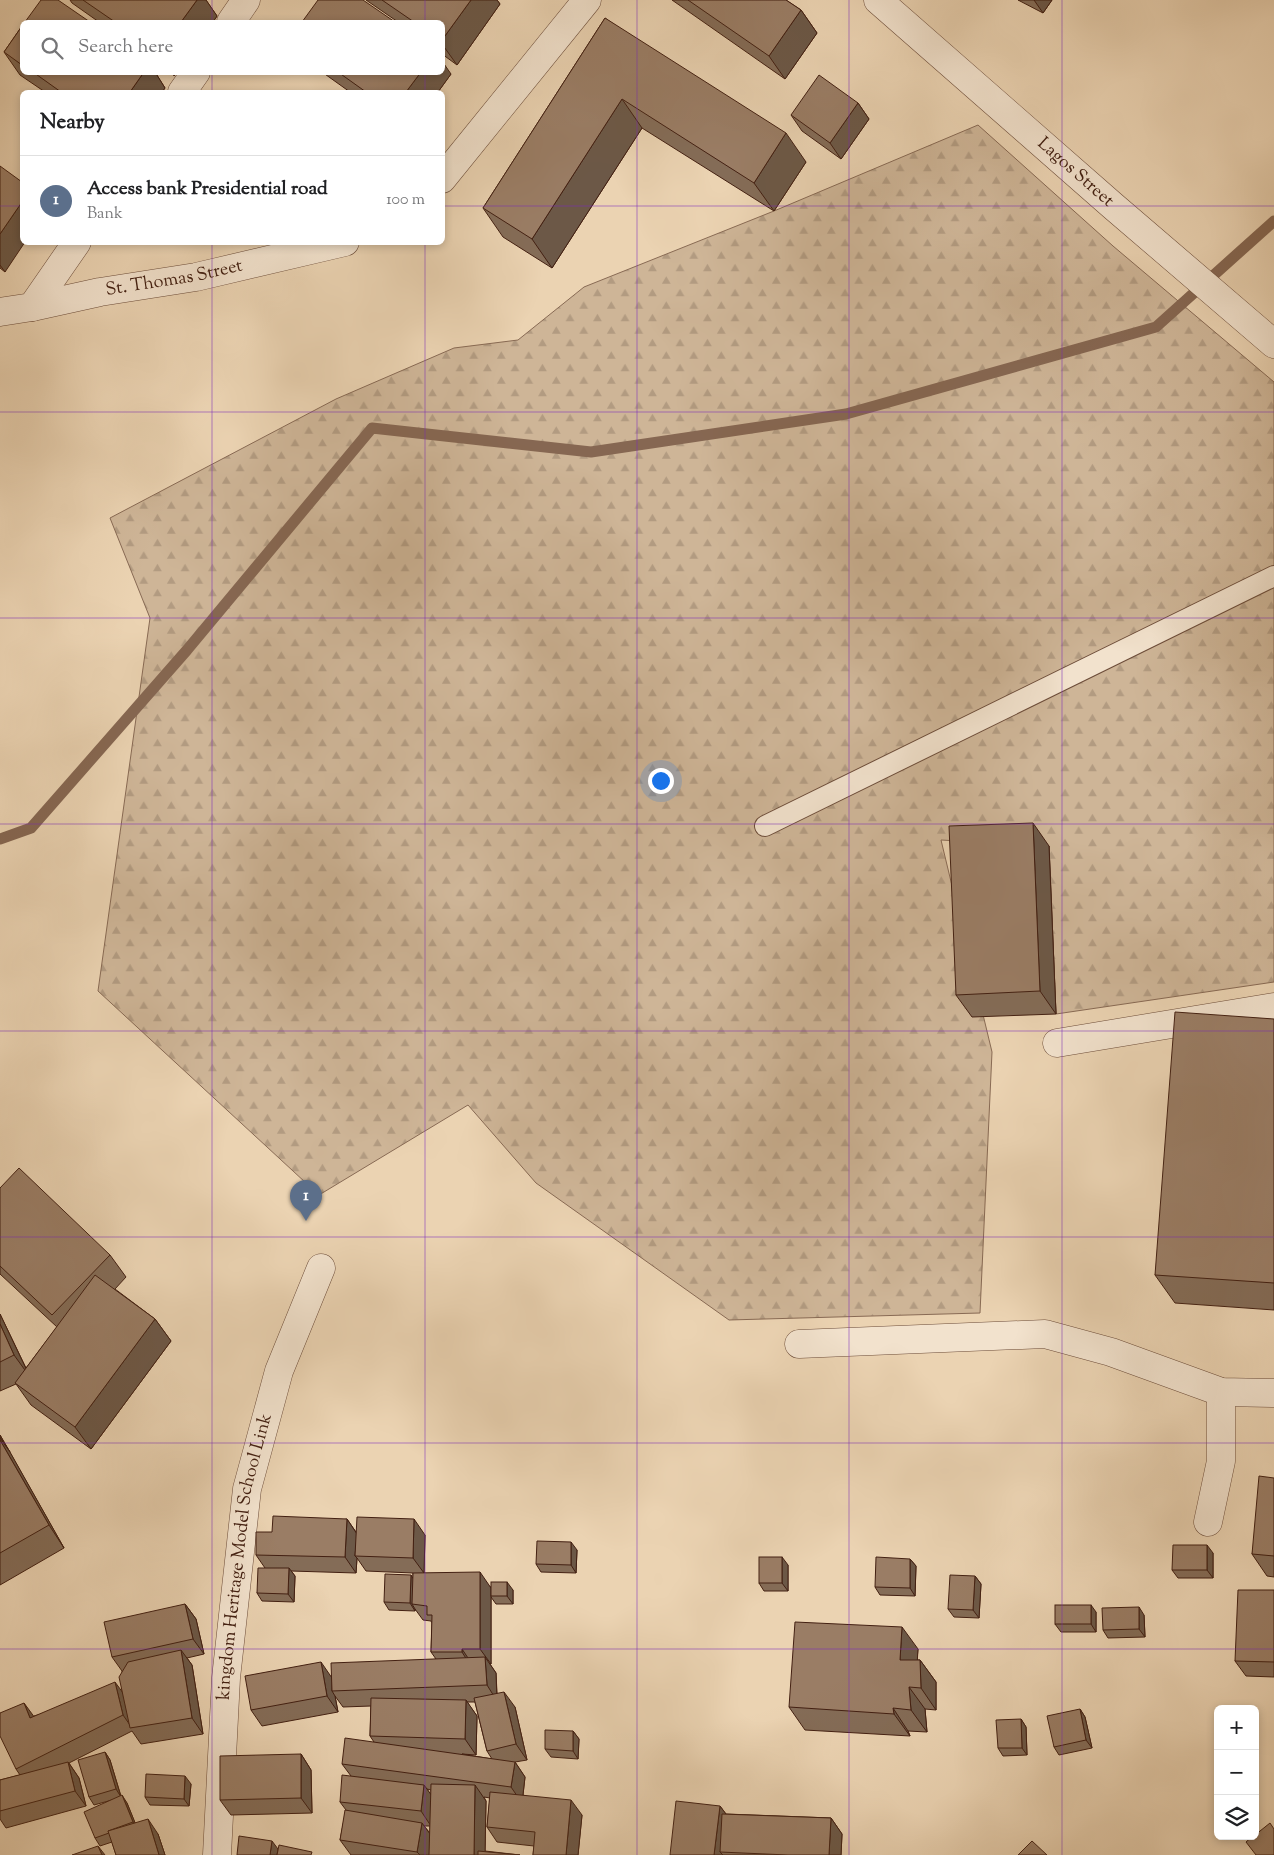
<!DOCTYPE html>
<meta charset="utf-8">
<style>
:root{--surface:#fff;--page:#f6f6f6;--text:#202124;--muted:#757577;--line:#e0e0e0;--accent:#7c3aed}
body{margin:0;font-family:"Sorts Mill Goudy",serif;background:var(--page);color:var(--text)}
.controls{position:absolute;right:15px;bottom:15px;display:grid;overflow:hidden;border-radius:8px;box-shadow:0 2px 8px #0003}
.controls button{width:45px;height:45px;display:grid;place-items:center;padding:0;border:0;border-bottom:1px solid var(--line);background:var(--surface);color:var(--text);font:25px sans-serif}
.you{position:absolute;left:660px;top:780px;width:18px;height:18px;margin:-12px;border:4px solid #fff;border-radius:50%;background:#1a73e8;box-shadow:0 0 0 8px #1a73e833}
.badge{display:grid;place-items:center;width:32px;height:32px;border-radius:50%;background:var(--accent);color:#fff;font-size:16px;font-weight:700}
.pin{position:absolute;translate:-50% -41px;filter:drop-shadow(0 1px 2px #0008)}
.pin::after{content:'';position:absolute;top:26px;width:18px;height:15px;background:inherit;clip-path:polygon(0 0,100% 0,50% 100%)}
.list{margin:0;padding:0;list-style:none}
h2{display:flex;justify-content:space-between;align-items:center;height:65px;margin:0;padding:0 20px;font-size:21px}
h2 small{font-size:16px;font-weight:400;color:var(--muted)}
.list li{display:grid;grid-template-columns:32px 1fr auto;gap:15px;align-items:center;box-sizing:border-box;height:90px;padding:0 20px;border-top:1px solid var(--line)}
.list b{display:block;font-size:19px;white-space:nowrap}
.list p{margin:0;font-size:16px;white-space:nowrap;color:var(--muted)}
.list em{font-size:16px;font-style:normal;color:var(--muted)}
.icon{flex:none;width:28px;height:28px;fill:none;stroke:currentColor;stroke-width:2;stroke-linecap:round;stroke-linejoin:round}
.map{position:relative;flex:none;width:1274px;height:1855px;overflow:hidden}
.search{position:absolute;background:var(--surface);box-shadow:0 2px 8px #0003;left:20px;top:20px;width:425px;height:55px;display:flex;align-items:center;gap:12px;box-sizing:border-box;padding:0 18px;border-radius:8px;color:var(--muted);font-size:19px}
.panel{position:absolute;background:var(--surface);box-shadow:0 2px 8px #0003;left:20px;top:90px;width:425px;height:155px;border-radius:8px}
.map>svg:first-child{display:block}
</style>
<div class="map">
<svg width="1274" height="1855" viewBox="0 0 1274 1855">
<defs>
<pattern id="forest-firs" width="22" height="20" patternUnits="userSpaceOnUse" patternTransform="scale(1.25)"><rect width="22" height="20" fill="#ceb597"/><path d="M5 1l3.5 6h-7zM16 11l3.5 6h-7z" fill="#b29b81"/></pattern>
</defs>
<rect width="100%" height="100%" fill="#ebd3b2"/>
<filter id="stains"><feTurbulence type="fractalNoise" baseFrequency=".004" numOctaves="4"/><feColorMatrix values="0 0 0 0 .2 0 0 0 0 .09 0 0 0 0 .02 0 0 0 .5 -.17"/></filter>
<radialGradient id="worn" r=".72"><stop offset=".6" stop-color="#630" stop-opacity="0"/><stop offset="1" stop-color="#630" stop-opacity=".3"/></radialGradient>
<polygon fill="url(#forest-firs)" stroke="#886a54" points="978,125 1113,246 1274,382 1274,982 1056,1014 1049,846 941,840 992,1052 980,1313 729,1320 536,1183 468,1105 319,1195 98,991 150,618 110,518 336,399 454,348 518,340 584,287 774,211"/>
<g fill="none" stroke-linecap="round" stroke-linejoin="round">
<polyline stroke="#866752" stroke-width="11" points="0,839 31,828 187,650 372,428 591,452 846,414 1156,327 1274,221"/>
<defs>
<polyline id="service" points="765,826 1274,576"/>
<g id="minor">
<polyline points="231,22 246,0"/>
<polyline points="182,92 196,72"/>
<polyline points="442,179 587,0"/>
<path id="s1" d="M 32,307 L 100,292 L 196,277 L 345,242"/>
<polyline points="0,312 32,307 77,242"/>
<polyline points="1057,1043 1274,1007"/>
<polyline points="799,1344 1045,1334 1111,1352 1221,1392 1274,1393"/>
<polyline points="1208,1522 1221,1461 1221,1392"/>
<path id="s2" d="M 217,1855 L 226,1678 L 247,1489 L 279,1371 L 321,1268"/>
</g>
<g id="tertiary">
<path id="s3" d="M 878,0 L 1113,206 L 1274,344"/>
</g>
</defs>
<use href="#service" stroke="#6d4d3a" stroke-width="22"/>
<use href="#minor" stroke="#6d4d3a" stroke-width="29"/>
<use href="#tertiary" stroke="#6d4d3a" stroke-width="29"/>
<use href="#service" stroke="#f2e2cd" stroke-width="20"/>
<use href="#minor" stroke="#f2e2cd" stroke-width="28"/>
<use href="#tertiary" stroke="#f2e2cd" stroke-width="28"/>
</g>
<g fill="#846c57" stroke="#432012" fill-rule="evenodd">
<polygon points="70,0 206,0 217,16 213,22 99,22 72,3"/>
<polygon points="366,0 497,0 500,4 457,65 442,54 442,22 398,22"/>
<polygon points="672,0 786,0 801,10 817,33 785,79"/>
<polygon points="1018,0 1052,0 1043,13"/>
<polygon points="605,18 806,162 774,211 642,128 552,268 503,237 483,208"/>
<polygon points="22,26 22,72 155,72 165,88 162,92 45,92 20,75 4,52"/>
<polygon points="322,72 442,72 451,74 438,92 350,92"/>
<polygon points="858,103 869,119 841,159 802,131 791,115"/>
<polygon points="0,166 5,272 0,268"/>
<polygon points="1049,846 1056,1014 972,1017 956,995"/>
<polygon points="1274,1019 1274,1310 1175,1303 1155,1275"/>
<polygon points="0,1188 110,1255 126,1277 115,1289 155,1319 171,1341 91,1449 31,1405 16,1384 0,1391 0,1314 26,1368 57,1327 0,1274"/>
<polygon points="0,1435 64,1548 0,1585"/>
<polygon points="1274,1478 1274,1577 1267,1576 1252,1554"/>
<path d="M 347,1519 L 356,1532 L 425,1535 L 424,1573 L 491,1587 L 513,1590 L 513,1604 L 496,1604 L 491,1597 L 491,1664 L 490,1664 L 496,1673 L 497,1693 L 515,1707 L 527,1760 L 515,1762 L 525,1777 L 523,1795 L 582,1815 L 578,1855 L 533,1855 L 534,1846 L 497,1842 L 487,1827 L 490,1798 L 484,1797 L 486,1801 L 485,1851 L 520,1855 L 351,1855 L 340,1840 L 346,1810 L 340,1802 L 351,1776 L 342,1764 L 374,1742 L 370,1736 L 371,1706 L 343,1707 L 335,1696 L 338,1712 L 262,1726 L 251,1710 L 332,1677 L 436,1659 L 431,1652 L 432,1623 L 431,1621 L 423,1620 L 415,1609 L 415,1611 L 389,1610 L 384,1602 L 413,1578 L 413,1573 L 366,1571 L 357,1558 L 356,1573 L 291,1571 L 295,1576 L 294,1602 L 262,1601 L 257,1593 L 265,1568 L 256,1555 L 272,1532 ZM 467,1702 L 475,1702 L 487,1751 L 492,1759 L 462,1754 L 476,1755 L 477,1716 ZM 427,1789 L 431,1790 L 431,1795 ZM 424,1826 L 430,1826 L 430,1833 Z"/>
<polygon points="577,1550 576,1573 541,1572 536,1564"/>
<polygon points="1213,1553 1213,1578 1178,1578 1172,1570"/>
<polygon points="910,1559 916,1566 915,1596 880,1595 875,1587"/>
<polygon points="788,1565 788,1591 764,1591 759,1583"/>
<polygon points="975,1576 981,1584 979,1618 954,1617 948,1609"/>
<polygon points="1274,1590 1274,1677 1246,1676 1235,1661"/>
<polygon points="185,1604 196,1619 204,1654 187,1658 192,1665 203,1734 141,1744 132,1731 69,1763 79,1778 86,1806 6,1828 0,1819 0,1780 20,1775 16,1769 34,1716 122,1692 122,1671 112,1657"/>
<polygon points="1096,1612 1096,1632 1061,1632 1055,1624"/>
<polygon points="1144,1615 1145,1637 1108,1638 1103,1630"/>
<polygon points="918,1649 917,1660 920,1660 936,1682 936,1710 925,1709 927,1732 908,1731 910,1736 805,1730 789,1707"/>
<polygon points="1080,1709 1085,1717 1092,1748 1059,1755 1054,1747"/>
<polygon points="1021,1719 1026,1727 1027,1755 1003,1756 998,1748"/>
<polygon points="573,1731 579,1739 578,1759 551,1757 545,1749"/>
<polygon points="105,1752 110,1760 121,1796 127,1803 135,1823 158,1834 165,1855 116,1855 112,1842 100,1846 95,1838 112,1800 94,1805 89,1797"/>
<polygon points="301,1754 311,1770 312,1813 231,1815 220,1800"/>
<polygon points="191,1784 189,1806 150,1805 145,1797"/>
<polygon points="720,1806 726,1814 831,1818 842,1834 841,1855 670,1855"/>
</g>
<g fill="#6c5847" stroke="#432012">
<polygon points="197,0 206,0 217,16 213,22 181,22"/>
<polygon points="471,0 497,0 500,4 457,65 442,44 442,40"/>
<polygon points="1034,0 1052,0 1043,13"/>
<polygon points="801,10 817,33 785,79 769,56"/>
<polygon points="442,61 451,74 438,92 406,92 421,72 442,72"/>
<polygon points="144,72 155,72 165,88 162,92 130,92"/>
<polygon points="172,72 177,72 174,76"/>
<polygon points="622,99 642,128 552,268 532,239"/>
<polygon points="858,103 869,119 841,159 830,143"/>
<polygon points="786,133 806,162 774,211 754,183"/>
<polygon points="22,202 22,242 25,242 5,272 0,265 0,234"/>
<polygon points="1033,823 1049,846 1056,1014 1040,991"/>
<polygon points="0,1314 30,1377 14,1355 0,1324"/>
<polygon points="155,1319 171,1341 91,1449 75,1427"/>
<polygon points="0,1435 10,1452 0,1437"/>
<polygon points="0,1438 10,1452 64,1548 49,1525 0,1440"/>
<polygon points="347,1519 357,1534 355,1556 357,1558 356,1573 345,1557"/>
<polygon points="414,1519 425,1535 424,1573 413,1558"/>
<polygon points="571,1542 577,1550 576,1573 571,1565"/>
<polygon points="1207,1545 1213,1553 1213,1578 1207,1570"/>
<polygon points="782,1557 788,1565 788,1591 782,1583"/>
<polygon points="910,1559 916,1566 915,1596 910,1588"/>
<polygon points="289,1568 295,1576 294,1602 288,1594"/>
<polygon points="480,1572 491,1588 491,1664 480,1649"/>
<polygon points="411,1575 416,1583 412,1604 415,1609 415,1611 410,1603"/>
<polygon points="975,1576 981,1584 979,1618 973,1610"/>
<polygon points="507,1582 513,1590 513,1604 507,1596"/>
<polygon points="185,1604 196,1619 204,1654 193,1639"/>
<polygon points="1091,1605 1096,1612 1096,1632 1091,1624"/>
<polygon points="1139,1607 1144,1615 1145,1637 1139,1629"/>
<polygon points="902,1627 918,1649 916,1682 900,1660"/>
<polygon points="462,1649 472,1664 472,1668 462,1652"/>
<polygon points="181,1650 192,1665 203,1734 192,1718"/>
<polygon points="485,1657 496,1673 497,1701 487,1685"/>
<polygon points="920,1660 936,1682 936,1710 921,1688"/>
<polygon points="321,1662 332,1678 332,1691 335,1696 338,1712 327,1696"/>
<polygon points="115,1682 126,1697 132,1728 123,1715"/>
<polygon points="909,1687 925,1709 927,1732 911,1710"/>
<polygon points="504,1692 515,1707 527,1760 516,1744"/>
<polygon points="466,1700 477,1716 476,1755 465,1739"/>
<polygon points="24,1703 35,1718 30,1718"/>
<polygon points="893,1708 908,1731 910,1736 894,1714"/>
<polygon points="1080,1709 1085,1717 1092,1748 1086,1740"/>
<polygon points="1021,1719 1026,1727 1027,1755 1022,1748"/>
<polygon points="573,1731 579,1739 578,1759 573,1751"/>
<polygon points="105,1752 110,1760 121,1797 116,1789"/>
<polygon points="301,1754 311,1770 312,1813 301,1798"/>
<polygon points="68,1762 79,1778 86,1806 75,1791"/>
<polygon points="515,1762 525,1777 522,1803 511,1787"/>
<polygon points="185,1776 191,1784 189,1806 184,1799"/>
<polygon points="424,1785 435,1800 431,1826 421,1811"/>
<polygon points="475,1785 486,1801 485,1855 474,1855"/>
<polygon points="122,1795 127,1803 138,1830 133,1822"/>
<polygon points="571,1800 582,1815 578,1855 566,1855"/>
<polygon points="720,1806 731,1821 720,1852 723,1855 714,1855"/>
<polygon points="831,1818 842,1834 841,1855 829,1855"/>
<polygon points="148,1819 158,1834 165,1855 159,1855"/>
<polygon points="422,1823 433,1838 430,1855 420,1855 417,1852"/>
<polygon points="272,1841 278,1849 277,1855 270,1855"/>
<polygon points="98,1846 105,1855 102,1855"/>
</g>
<g fill="#9a7d65" stroke="#432012">
<polygon points="41,0 58,0 90,22 25,22"/>
<polygon points="83,0 197,0 181,22 115,22"/>
<polygon points="318,0 363,0 395,22 302,22"/>
<polygon points="382,0 471,0 442,40 442,22 414,22"/>
<polygon points="688,0 786,0 801,10 769,56"/>
<polygon points="605,18 786,133 754,183 622,99 532,239 483,208"/>
<polygon points="22,26 22,65 4,52"/>
<polygon points="33,72 144,72 130,92 61,92"/>
<polygon points="338,72 421,72 406,92 366,92"/>
<polygon points="819,75 858,103 830,143 791,115"/>
<polygon points="0,166 22,182 22,202 0,234"/>
<polygon points="1033,823 1040,991 956,995 949,826"/>
<polygon points="1175,1012 1274,1019 1274,1283 1155,1275"/>
<polygon points="19,1168 110,1255 52,1315 0,1266 0,1188"/>
<polygon points="95,1275 155,1319 75,1427 15,1383"/>
<polygon points="0,1324 14,1355 0,1362"/>
<polygon points="0,1440 49,1525 0,1553"/>
<polygon points="1259,1476 1274,1478 1274,1556 1252,1554"/>
<polygon points="273,1516 347,1519 345,1557 256,1555 256,1532 272,1532"/>
<polygon points="357,1517 414,1519 413,1558 355,1556"/>
<polygon points="537,1541 571,1542 571,1565 536,1564"/>
<polygon points="1173,1545 1207,1545 1207,1570 1172,1570"/>
<rect x="759" y="1557" width="23" height="26"/>
<polygon points="876,1557 910,1559 910,1588 875,1587"/>
<polygon points="258,1568 289,1568 288,1594 257,1593"/>
<polygon points="480,1572 480,1649 462,1649 462,1652 431,1652 432,1615 427,1615 427,1606 412,1604 413,1573"/>
<polygon points="385,1574 411,1575 410,1603 384,1602"/>
<polygon points="950,1575 975,1576 973,1610 948,1609"/>
<rect x="491" y="1582" width="16" height="14"/>
<polygon points="1238,1590 1274,1590 1274,1662 1235,1661"/>
<polygon points="185,1604 193,1639 112,1657 104,1622"/>
<rect x="1055" y="1605" width="36" height="19"/>
<polygon points="1139,1607 1139,1629 1103,1630 1102,1608"/>
<polygon points="795,1622 902,1627 900,1660 920,1660 921,1688 909,1687 911,1710 893,1708 894,1714 789,1707"/>
<polygon points="181,1650 192,1718 130,1728 119,1677 128,1662"/>
<polygon points="485,1657 487,1685 332,1691 331,1663"/>
<polygon points="321,1662 327,1696 251,1710 245,1676"/>
<polygon points="115,1682 123,1715 16,1769 0,1736 0,1713 24,1703 30,1718"/>
<polygon points="504,1692 516,1744 487,1751 474,1698"/>
<polygon points="371,1698 466,1700 465,1739 370,1736"/>
<polygon points="1080,1709 1086,1740 1054,1747 1047,1716"/>
<polygon points="1021,1719 1022,1748 998,1748 996,1720"/>
<polygon points="545,1730 573,1731 573,1751 545,1749"/>
<polygon points="345,1738 515,1762 511,1787 342,1764"/>
<polygon points="105,1752 116,1789 89,1797 78,1760"/>
<polygon points="301,1754 301,1798 220,1800 220,1756"/>
<polygon points="68,1762 75,1791 0,1811 0,1780"/>
<polygon points="146,1774 185,1776 184,1799 145,1797"/>
<polygon points="342,1775 424,1785 421,1811 340,1802"/>
<polygon points="431,1784 475,1785 474,1855 429,1855"/>
<polygon points="490,1792 571,1800 566,1855 533,1855 535,1832 487,1827"/>
<polygon points="122,1795 133,1822 108,1831 109,1833 95,1838 84,1812"/>
<polygon points="676,1801 720,1806 714,1855 670,1855"/>
<polygon points="345,1810 422,1823 417,1852 340,1840"/>
<polygon points="722,1814 831,1818 829,1855 788,1855 720,1852"/>
<polygon points="148,1819 159,1855 116,1855 108,1831"/>
<polygon points="1270,1823 1274,1829 1274,1855 1256,1855 1246,1842 1253,1836 1255,1836 1255,1835"/>
<polygon points="239,1836 272,1841 270,1855 237,1855"/>
<polygon points="1032,1841 1047,1855 1018,1855"/>
<polygon points="279,1845 312,1852 311,1855 277,1855"/>
<polygon points="98,1846 102,1855 72,1855"/>
<polygon points="478,1851 520,1855 478,1855"/>
</g>
<path fill="none" stroke="#7b2cbf" stroke-width="1" stroke-opacity="0.55" d="M 212,0 L 212,22M 425,0 L 425,22M 637,0 L 637,1855M 849,0 L 849,1855M 1062,0 L 1062,1855M 212,72 L 212,92M 425,72 L 425,92M 0,206 L 22,206M 442,206 L 1274,206M 212,242 L 212,1855M 425,242 L 425,1855M 0,412 L 1274,412M 0,618 L 1274,618M 0,824 L 1274,824M 0,1031 L 1274,1031M 0,1237 L 1274,1237M 0,1443 L 1274,1443M 0,1649 L 1274,1649"/>
<g text-anchor="middle" dominant-baseline="central" stroke-width="4" stroke-linejoin="round" paint-order="stroke">
<g font-size="18" fill="#432012" stroke="#f2e2cd">
<text stroke="none"><textPath href="#s3" startOffset="262">Lagos Street</textPath></text>
<text stroke="none"><textPath href="#s1" startOffset="145">St. Thomas Street</textPath></text>
<text stroke="none"><textPath href="#s2" startOffset="300">kingdom Heritage Model School Link</textPath></text>
</g>
</g>
<rect width="100%" height="100%" filter="url(#stains)"/>
<rect width="100%" height="100%" fill="url(#worn)"/>
</svg>
<div class="controls">
<button>+</button>
<button>−</button>
<button><svg class="icon" aria-label="layers" viewBox="0 0 24 24"><path d="M12 4l9 5-9 5-9-5zM3 14l9 5 9-5"/></svg></button>
</div>
<div class="you"></div>
<div class="pin badge" style="left:306px;top:1221px;background:#5c6f8a">1</div>
<div class="search"><svg class="icon" aria-label="search" viewBox="0 0 24 24"><circle cx="10" cy="10" r="6"/><path d="M15 15l6 6"/></svg>Search here</div>
<section class="panel">
<h2>Nearby<small></small></h2>
<ul class="list">
<li><span class="badge" style="background:#5c6f8a">1</span><div><b>Access bank Presidential road</b><p>Bank</p></div><em>100 m</em></li>
</ul>
</section>
</div>
